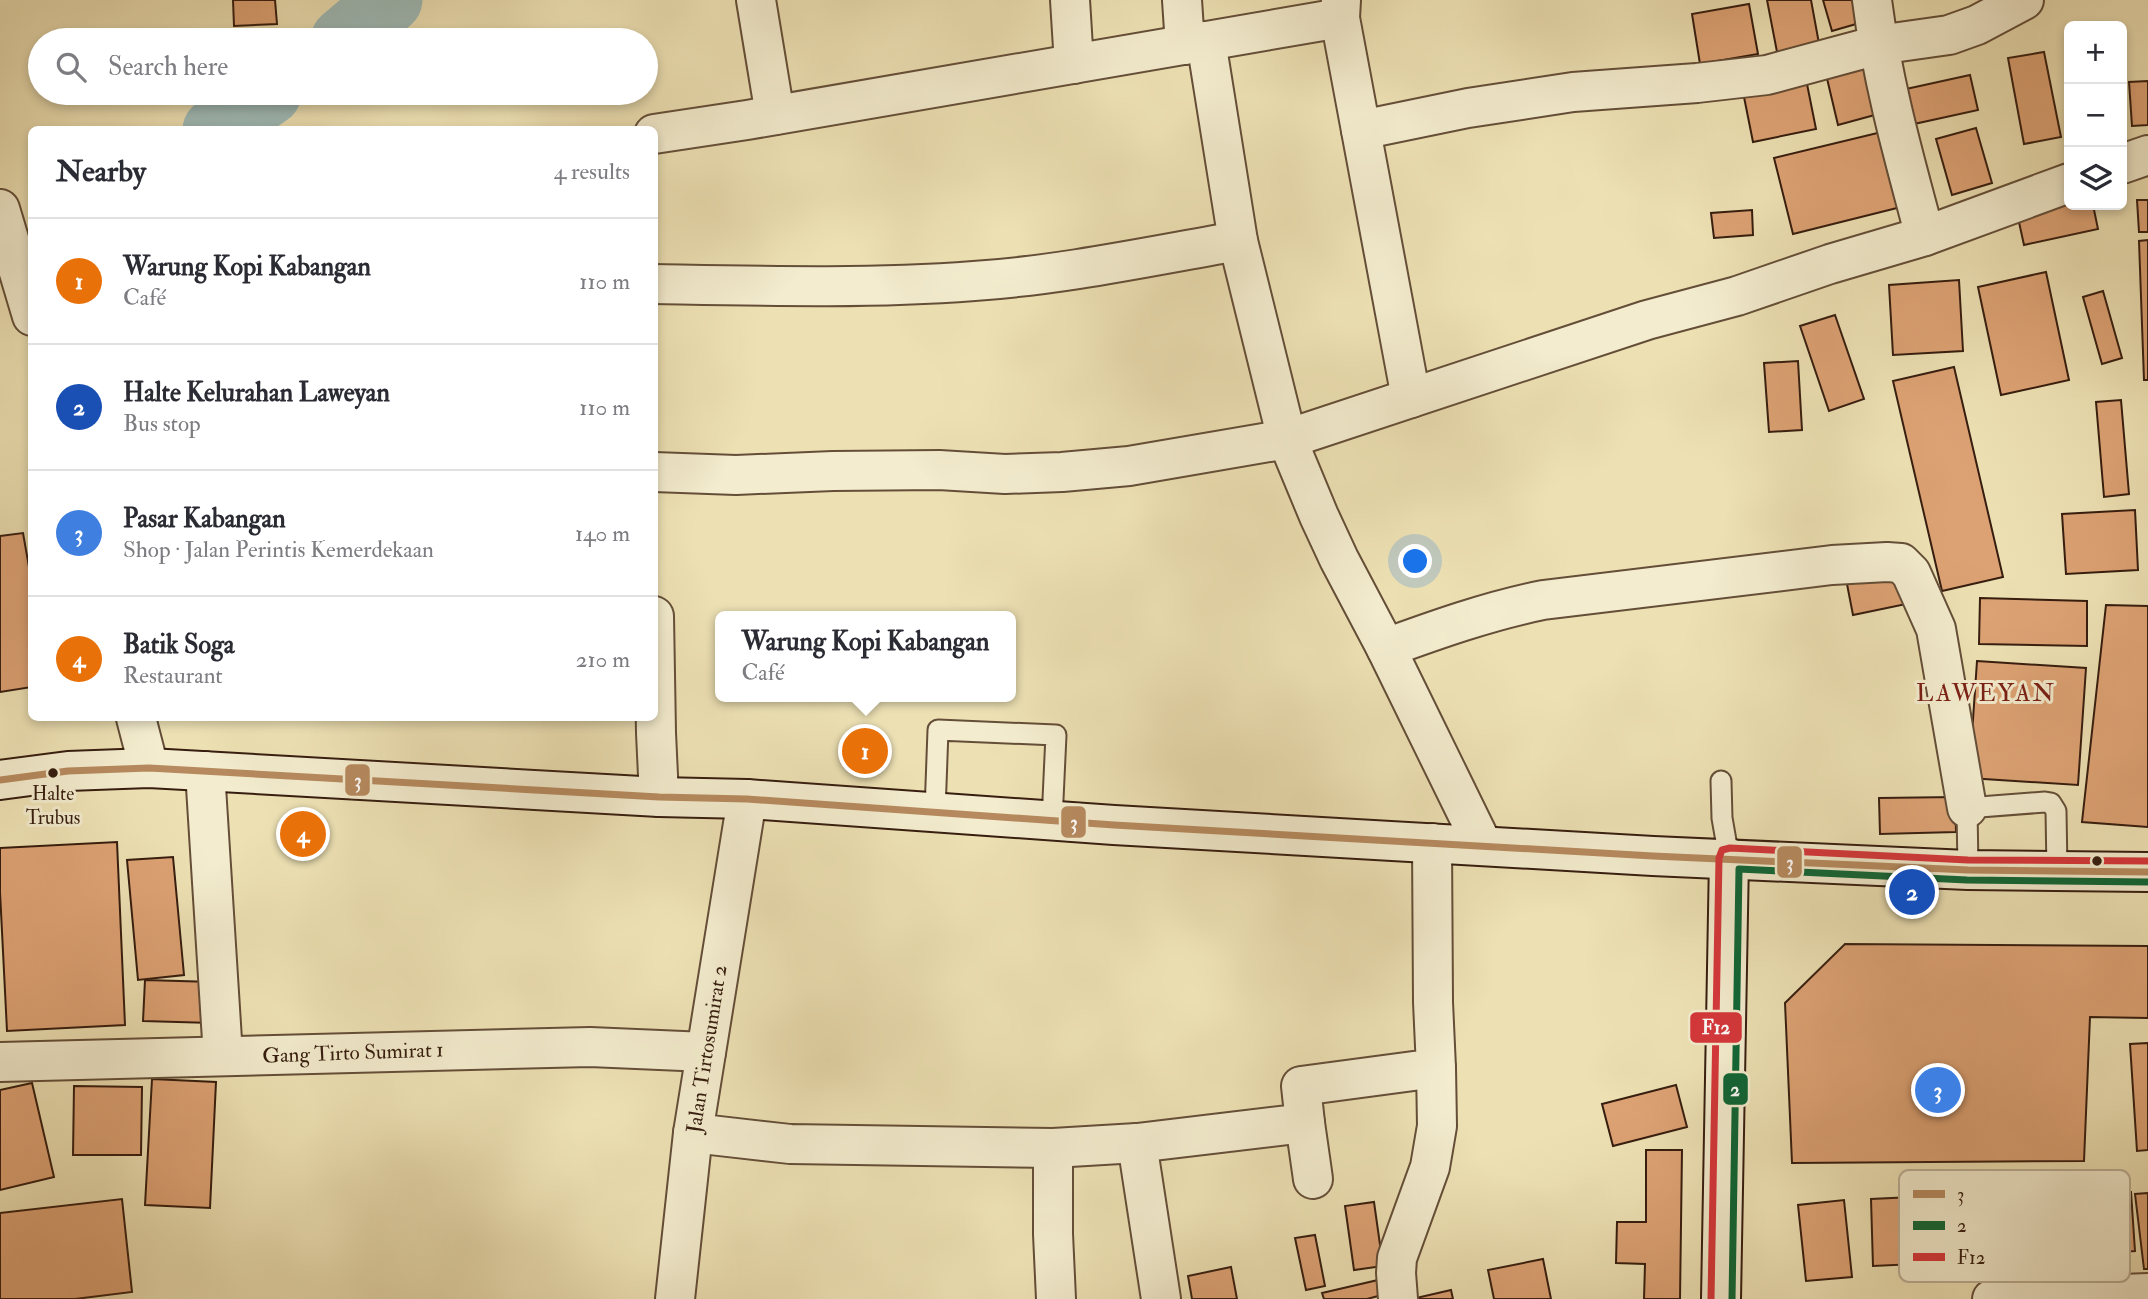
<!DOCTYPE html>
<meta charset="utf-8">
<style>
:root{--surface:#fff;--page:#f7f7f7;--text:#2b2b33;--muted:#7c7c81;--line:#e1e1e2;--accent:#db2777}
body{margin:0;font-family:"IM FELL Double Pica",serif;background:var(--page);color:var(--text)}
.controls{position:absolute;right:21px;top:21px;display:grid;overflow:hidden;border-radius:10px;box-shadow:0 4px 10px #0003}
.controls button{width:63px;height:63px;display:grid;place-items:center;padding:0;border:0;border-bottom:2px solid var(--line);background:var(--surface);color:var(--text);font:35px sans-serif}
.you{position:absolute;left:1416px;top:562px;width:24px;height:24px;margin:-18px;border:5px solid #fff;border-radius:50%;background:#1a73e8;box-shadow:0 0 0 10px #1a73e833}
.badge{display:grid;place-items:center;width:46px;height:46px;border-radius:50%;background:var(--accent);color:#fff;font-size:23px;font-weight:700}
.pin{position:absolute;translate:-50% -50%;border:4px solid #fff;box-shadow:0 2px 7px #0006}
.popup{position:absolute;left:715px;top:611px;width:301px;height:91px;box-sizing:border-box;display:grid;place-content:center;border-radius:10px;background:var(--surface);filter:drop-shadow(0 2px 5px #0005);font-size:23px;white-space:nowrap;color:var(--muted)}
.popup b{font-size:26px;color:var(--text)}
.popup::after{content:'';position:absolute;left:50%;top:100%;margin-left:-14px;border:14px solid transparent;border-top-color:var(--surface)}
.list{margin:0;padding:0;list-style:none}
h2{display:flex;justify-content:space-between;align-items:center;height:91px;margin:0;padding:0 28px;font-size:30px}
h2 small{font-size:23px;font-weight:400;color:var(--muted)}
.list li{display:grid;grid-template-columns:46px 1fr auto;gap:21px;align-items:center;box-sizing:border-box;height:126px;padding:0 28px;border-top:2px solid var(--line)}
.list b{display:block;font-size:26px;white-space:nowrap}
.list p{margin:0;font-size:23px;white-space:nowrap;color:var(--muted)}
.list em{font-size:23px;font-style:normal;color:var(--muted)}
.icon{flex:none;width:38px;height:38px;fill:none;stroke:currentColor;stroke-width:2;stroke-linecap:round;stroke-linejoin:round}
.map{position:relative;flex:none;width:2148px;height:1299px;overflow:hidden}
.search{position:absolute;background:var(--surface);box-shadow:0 4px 10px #0003;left:28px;top:28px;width:630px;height:77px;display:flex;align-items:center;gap:18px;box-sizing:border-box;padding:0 24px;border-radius:38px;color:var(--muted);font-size:26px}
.panel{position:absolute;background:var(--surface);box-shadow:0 4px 10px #0003;left:28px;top:126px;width:630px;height:595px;border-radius:10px}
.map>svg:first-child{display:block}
</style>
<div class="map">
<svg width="2148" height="1299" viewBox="0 0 2148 1299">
<rect width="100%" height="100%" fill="#ede1b4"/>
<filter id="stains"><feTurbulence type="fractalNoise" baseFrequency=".00286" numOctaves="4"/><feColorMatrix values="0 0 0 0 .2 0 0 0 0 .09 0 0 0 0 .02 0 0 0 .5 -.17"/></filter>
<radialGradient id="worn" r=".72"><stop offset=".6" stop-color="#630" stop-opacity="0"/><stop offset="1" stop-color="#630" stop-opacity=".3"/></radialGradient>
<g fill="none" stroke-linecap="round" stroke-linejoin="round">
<g stroke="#9ebbb8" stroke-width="65">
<polyline points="343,40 390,0"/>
<polyline points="215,130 269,93"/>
</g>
</g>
<g fill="#dda274" stroke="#361d0f" stroke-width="2">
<polygon points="233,0 275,0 277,24 234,26"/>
<polygon points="1767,0 1811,0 1820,49 1778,57"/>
<polygon points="1823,0 1865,0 1870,20 1832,31"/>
<polygon points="1749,4 1758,54 1700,64 1692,14"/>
<polygon points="2044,52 2061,137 2024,144 2008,58"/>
<polygon points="1868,58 1882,113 1838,125 1825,70"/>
<polygon points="1805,74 1816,129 1753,142 1742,87"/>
<polygon points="1970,75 1978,110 1914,124 1906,89"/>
<polygon points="2148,81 2148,125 2132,126 2129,82"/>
<polygon points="1976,128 1992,183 1952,195 1936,139"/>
<polygon points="1890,130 1909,205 1793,234 1774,158"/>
<polygon points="2137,200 2148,200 2148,232 2139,232"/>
<polygon points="2069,202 2069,205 2093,205 2098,229 2024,245 2017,213"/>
<polygon points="1752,210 1753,235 1714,238 1711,213"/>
<polygon points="2148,240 2148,380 2144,380 2139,241"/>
<polygon points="2046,272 2069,380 2001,395 1978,287"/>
<polygon points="1959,280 1963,351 1893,355 1889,285"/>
<polygon points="2103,291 2122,358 2102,364 2083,297"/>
<polygon points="1835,315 1864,399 1829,411 1800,326"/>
<polygon points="1798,361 1802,430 1769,432 1764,363"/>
<polygon points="1954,367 2003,577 1942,591 1893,381"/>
<polygon points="2121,400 2129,494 2104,497 2096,402"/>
<polygon points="2135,510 2138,570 2066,574 2062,514"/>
<polygon points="23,533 32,584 32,687 0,692 0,536"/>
<polygon points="1903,567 1911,603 1853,615 1846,579"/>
<polygon points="1980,598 2087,601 2087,646 1979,644"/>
<polygon points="2106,605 2148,606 2148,827 2082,822"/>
<polygon points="1977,661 2086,668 2078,785 1969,778"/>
<polygon points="1955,797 1956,832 1880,834 1879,798"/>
<polygon points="117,842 125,1025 7,1031 0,892 0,848"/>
<polygon points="173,857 184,975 138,980 127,860"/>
<polygon points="1845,944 2148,946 2148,1018 2090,1017 2084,1161 1792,1163 1785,1003"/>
<polygon points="145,980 213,982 212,1023 143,1021"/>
<polygon points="2148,1043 2148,1150 2137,1151 2130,1044"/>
<polygon points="152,1079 216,1082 210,1208 145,1205"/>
<polygon points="32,1083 54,1177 0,1190 0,1090"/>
<polygon points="1676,1085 1687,1127 1613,1146 1602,1104"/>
<polygon points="74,1086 142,1087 141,1155 73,1155"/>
<polygon points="1646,1150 1682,1150 1680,1299 1644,1299 1645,1264 1616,1263 1617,1222 1646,1222"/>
<polygon points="2131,1192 2135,1251 2074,1255 2070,1196"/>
<polygon points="2148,1193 2148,1269 2144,1269 2135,1194"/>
<polygon points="1934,1196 1937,1263 1873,1266 1871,1199"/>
<polygon points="122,1199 132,1292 75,1299 0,1299 0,1213"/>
<polygon points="1844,1200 1852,1277 1806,1281 1798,1205"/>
<polygon points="1374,1202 1383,1266 1354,1270 1345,1206"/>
<polygon points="1997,1205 2003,1259 1951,1265 1945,1211"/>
<polygon points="1315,1235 1325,1286 1306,1290 1295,1238"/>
<polygon points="1543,1259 1551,1299 1494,1299 1488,1270"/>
<polygon points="1231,1267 1237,1299 1192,1299 1188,1276"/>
<polygon points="1378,1280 1382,1295 1367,1299 1324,1299 1322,1293"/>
<polygon points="1451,1290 1453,1299 1412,1299"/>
</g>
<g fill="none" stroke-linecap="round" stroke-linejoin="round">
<defs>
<g id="lane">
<polyline points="1721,781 1722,818 1729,858"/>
<polyline points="935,812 938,730 1056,735 1052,821"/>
<polyline points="1968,870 1967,808 2045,802 2051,803 2056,811 2057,870"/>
</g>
<g id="street">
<polyline points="756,0 775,115"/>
<polyline points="1070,0 1074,64"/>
<polyline points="1182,0 1185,45"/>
<polyline points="1341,0 1340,18 1411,398"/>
<path d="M 1872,0 C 1882,80 1904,158 1925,236"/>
<polyline points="1206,41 1238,241 1287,439 1319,516 1339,559 1386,648 1483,846"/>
<polyline points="1361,130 1468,108 1573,92 1697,83 1767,75 1878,45 1949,35 1977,25 2024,0"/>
<polyline points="654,134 747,120 1340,18"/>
<polyline points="2122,164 2148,155"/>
<polyline points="0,209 32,316"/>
<path d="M 654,284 C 761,286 868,289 974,281 C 1063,275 1151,256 1238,241"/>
<polyline points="654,472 736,475 833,471 939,470 1005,474 1062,472 1129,466 1287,439 1647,320 1737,296 1830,264 1925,236 2069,183"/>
<polyline points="654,616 656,733 659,797"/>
<path d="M 1386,648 C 1438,629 1489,611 1543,600 L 1832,565 L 1887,562 L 1901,563 L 1911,573 L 1936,629 L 1967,808"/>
<polyline points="136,718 149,768"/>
<polyline points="205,771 223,1056"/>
<polyline points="0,1062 590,1047 706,1052"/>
<polyline points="1305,1123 1313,1179"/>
<polyline points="693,1133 790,1144 1053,1148 1137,1143 1305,1123 1301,1086 1436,1068 1433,1002 1432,843"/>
<polyline points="1137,1143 1161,1299"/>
<polyline points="1053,1148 1053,1234 1056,1299"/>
<polyline points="675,1299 693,1133 747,799"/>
<polyline points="1398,1299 1396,1273 1397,1258 1430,1167 1437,1126 1436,1068"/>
<polyline points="1992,1299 2148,1293"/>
</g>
<g id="secondary">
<polyline points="0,780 68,771 149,768 659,797 747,799 1114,825 1653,856 1968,870 2148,872"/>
<polyline points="1721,1299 1729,858"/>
</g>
</defs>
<use href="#lane" stroke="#644e38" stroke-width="23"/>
<use href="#street" stroke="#644e38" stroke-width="42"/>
<use href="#secondary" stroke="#361d0f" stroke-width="42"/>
<use href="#lane" stroke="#f3ecce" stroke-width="19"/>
<use href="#street" stroke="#f3ecce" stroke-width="38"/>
<use href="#secondary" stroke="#f3ecce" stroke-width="38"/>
<defs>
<polyline id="bus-1" points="0,780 68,771 149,768 659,797 747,799 1114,825 1653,856 1968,870 2148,872"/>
<polyline id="bus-2" points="1732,1299 1739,869 1967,880 2148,882"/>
<polyline id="bus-3" points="1711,1299 1719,858 1722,850 1730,848 1968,860 2148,861"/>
</defs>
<use href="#bus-1" stroke="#f3ecce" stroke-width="12"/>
<use href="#bus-2" stroke="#f3ecce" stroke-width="12"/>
<use href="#bus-3" stroke="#f3ecce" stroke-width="12"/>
<use href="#bus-1" stroke="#b68a5e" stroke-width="7"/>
<use href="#bus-2" stroke="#0d6535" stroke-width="7"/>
<use href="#bus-3" stroke="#d5363a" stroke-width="7"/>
</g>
<g fill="#361d0f" stroke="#f3ecce" stroke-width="2.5">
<circle cx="53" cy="773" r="6"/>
<circle cx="2097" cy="861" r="6"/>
</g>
<g text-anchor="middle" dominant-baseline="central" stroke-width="6" stroke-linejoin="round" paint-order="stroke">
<g font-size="19" fill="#361d0f" stroke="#f3ecce">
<text x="53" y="794">Halte<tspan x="53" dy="24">Trubus</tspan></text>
</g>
<g font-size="21" fill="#361d0f" stroke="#f3ecce">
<text transform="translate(707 1049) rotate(-81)">Jalan Tirtosumirat 2</text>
<text transform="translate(353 1053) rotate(-2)">Gang Tirto Sumirat 1</text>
</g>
<g font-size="24" letter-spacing="2" fill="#7a1f14" stroke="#f3ecce">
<text x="1986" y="693">LAWEYAN</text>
</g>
</g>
<rect x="1899" y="1170" width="231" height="112" rx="10" fill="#f3ecce" stroke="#baae95" stroke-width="2"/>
<rect x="1913" y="1190" width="32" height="8" fill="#b68a5e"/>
<rect x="1913" y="1221" width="32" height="9" fill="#0d6535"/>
<rect x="1913" y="1253" width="32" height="8" fill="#d5363a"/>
<g font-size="19" fill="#361d0f">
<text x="1957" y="1201">3</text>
<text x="1957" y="1232">2</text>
<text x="1957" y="1264">F12</text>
</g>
<g stroke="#f3ecce" stroke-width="2.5">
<rect x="344" y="763" width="27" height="34" rx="7" fill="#b68a5e"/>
<rect x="1060" y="805" width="27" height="34" rx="7" fill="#b68a5e"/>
<rect x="1776" y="845" width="27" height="34" rx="7" fill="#b68a5e"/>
<rect x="1689" y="1011" width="54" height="33" rx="7" fill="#d5363a"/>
<rect x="1722" y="1072" width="27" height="34" rx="7" fill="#0d6535"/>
</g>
<g font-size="19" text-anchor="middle" font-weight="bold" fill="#fff">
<text x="358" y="787">3</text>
<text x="1074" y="829">3</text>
<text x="1790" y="869">3</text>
<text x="1716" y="1034">F12</text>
<text x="1735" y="1096">2</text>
</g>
<rect width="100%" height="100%" filter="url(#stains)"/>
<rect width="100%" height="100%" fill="url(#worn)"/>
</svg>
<div class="controls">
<button>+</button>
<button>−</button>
<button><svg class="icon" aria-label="layers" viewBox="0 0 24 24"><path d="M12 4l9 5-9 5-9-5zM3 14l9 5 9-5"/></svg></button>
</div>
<div class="you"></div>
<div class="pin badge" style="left:865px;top:751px;background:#e8710a">1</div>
<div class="popup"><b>Warung Kopi Kabangan</b>Café</div>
<div class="pin badge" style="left:1912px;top:892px;background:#1a4fb4">2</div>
<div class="pin badge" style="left:1938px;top:1090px;background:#3f7fe0">3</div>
<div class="pin badge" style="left:303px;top:834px;background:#e8710a">4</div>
<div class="search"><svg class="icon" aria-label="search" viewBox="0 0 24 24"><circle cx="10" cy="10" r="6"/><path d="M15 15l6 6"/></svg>Search here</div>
<section class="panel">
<h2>Nearby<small>4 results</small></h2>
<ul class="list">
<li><span class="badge" style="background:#e8710a">1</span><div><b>Warung Kopi Kabangan</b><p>Café</p></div><em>110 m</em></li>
<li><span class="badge" style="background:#1a4fb4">2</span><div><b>Halte Kelurahan Laweyan</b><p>Bus stop</p></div><em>110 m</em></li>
<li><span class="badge" style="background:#3f7fe0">3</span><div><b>Pasar Kabangan</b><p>Shop · Jalan Perintis Kemerdekaan</p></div><em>140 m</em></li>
<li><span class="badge" style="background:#e8710a">4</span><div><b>Batik Soga</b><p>Restaurant</p></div><em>210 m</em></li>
</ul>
</section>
</div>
